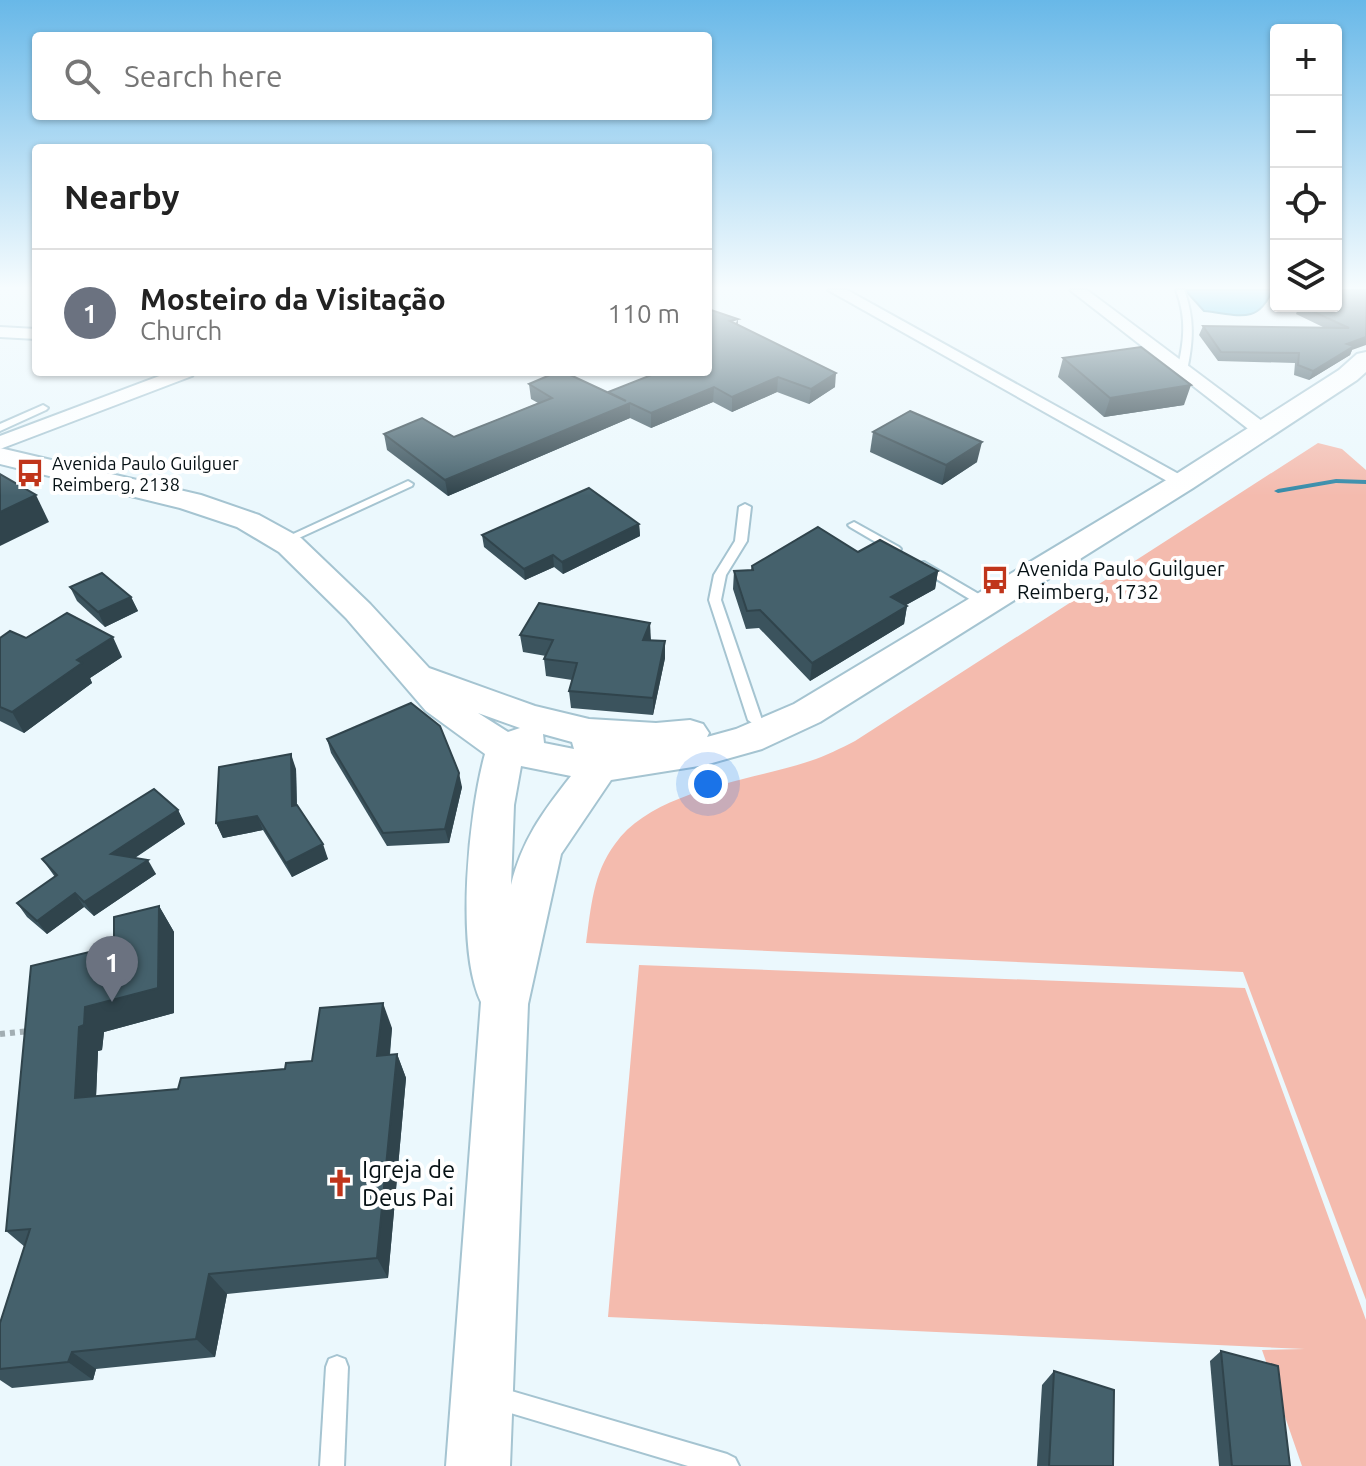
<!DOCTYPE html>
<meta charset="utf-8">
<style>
:root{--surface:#fff;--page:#f2f2f2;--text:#222;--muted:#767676;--line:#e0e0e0;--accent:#c0351b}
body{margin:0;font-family:Ubuntu,sans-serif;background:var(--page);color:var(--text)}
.controls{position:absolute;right:24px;top:24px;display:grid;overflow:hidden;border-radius:8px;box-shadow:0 2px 6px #0004}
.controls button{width:72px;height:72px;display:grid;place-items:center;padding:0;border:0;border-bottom:2px solid var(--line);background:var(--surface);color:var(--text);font:40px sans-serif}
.you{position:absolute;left:708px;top:784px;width:28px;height:28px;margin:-20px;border:6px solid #fff;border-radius:50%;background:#1a73e8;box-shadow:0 0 0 12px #1a73e833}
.badge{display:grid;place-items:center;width:52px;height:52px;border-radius:50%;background:var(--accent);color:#fff;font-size:26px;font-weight:700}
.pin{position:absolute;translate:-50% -66px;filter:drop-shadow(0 2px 4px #0008)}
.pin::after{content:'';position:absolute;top:42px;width:28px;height:24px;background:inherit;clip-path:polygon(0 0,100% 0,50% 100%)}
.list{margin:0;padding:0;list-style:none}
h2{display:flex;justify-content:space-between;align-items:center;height:104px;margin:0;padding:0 32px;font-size:34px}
h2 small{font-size:26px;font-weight:400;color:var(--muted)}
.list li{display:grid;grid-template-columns:52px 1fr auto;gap:24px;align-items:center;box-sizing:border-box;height:128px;padding:0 32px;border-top:2px solid var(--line)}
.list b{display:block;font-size:30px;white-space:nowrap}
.list p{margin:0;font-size:26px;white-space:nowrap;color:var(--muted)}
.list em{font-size:26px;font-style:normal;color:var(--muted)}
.icon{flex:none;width:44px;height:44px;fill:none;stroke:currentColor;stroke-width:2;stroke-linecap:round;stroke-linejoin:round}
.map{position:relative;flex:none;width:1366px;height:1466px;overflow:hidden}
.search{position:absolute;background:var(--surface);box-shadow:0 2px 6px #0004;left:32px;top:32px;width:680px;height:88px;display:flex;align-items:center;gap:20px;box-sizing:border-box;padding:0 28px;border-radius:8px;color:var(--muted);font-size:30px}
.panel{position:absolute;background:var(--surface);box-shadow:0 2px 6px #0004;left:32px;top:144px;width:680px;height:232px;border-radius:8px}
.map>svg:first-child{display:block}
</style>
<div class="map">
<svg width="1366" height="1466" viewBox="0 0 1366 1466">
<rect width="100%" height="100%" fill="#ebf8fd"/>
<g fill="#f4bbae">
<path d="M 1318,443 L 1342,449 L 1366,470 L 1366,1300 L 1243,972 L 586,943 C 591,908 593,873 615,844 C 653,790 751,781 810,761 C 826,756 841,748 855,741 Z"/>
<polygon points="639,965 1245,988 1366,1320 1366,1466 1302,1466 1262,1350 1305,1349 608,1317"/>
</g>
<path fill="#48bfe8" stroke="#348aa8" stroke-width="2" d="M 1185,290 L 1272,290 C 1258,326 1236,314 1204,311 Z"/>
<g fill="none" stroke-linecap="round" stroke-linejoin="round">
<polygon fill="#348aa8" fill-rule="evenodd" points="1336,479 1366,480 1366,484 1336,483 1278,493 1274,491 1278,489"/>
<defs>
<g id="service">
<path d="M 1176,290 L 1184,290 C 1195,319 1193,342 1187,371 L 1182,374 L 1177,371 C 1184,342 1187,319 1176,290 Z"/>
<polygon points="43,405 48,408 46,410 0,431 0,424"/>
<polygon points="408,481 413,484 412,486 288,543 284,544 278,541"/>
<polygon points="745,504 751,507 747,541 726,575 721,600 762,720 755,725 748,720 709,600 714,575 735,541 739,507"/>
<polygon points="854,522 899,547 901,549 899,551 891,551 850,527 848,525"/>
<polygon points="924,562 989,600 991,603 989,606 981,606 920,569 920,563"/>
<polygon points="337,1356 345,1359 348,1367 344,1466 320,1466 326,1367 329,1359"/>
<polygon points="494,1386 727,1454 735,1458 739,1466 688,1466 494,1408 486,1405 483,1397 486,1389"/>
</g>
<g id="minor">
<polygon points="828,290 847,290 1193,482 1183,488 1176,486"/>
<polygon points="1070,290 1087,290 1270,427 1272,431 1270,435 1256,435"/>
<polygon points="0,327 36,329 36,339 0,337"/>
<polygon points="170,372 195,372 192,376 0,449 0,436"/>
</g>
<path id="secondary" d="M 1366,352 L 1366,372 L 1357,380 L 1193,488 L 820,722 L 762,749 L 705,765 L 611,780 L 561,854 L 528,1004 L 510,1466 L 446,1466 L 481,1002 C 455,948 469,811 485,754 L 426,711 L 346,618 L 279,552 L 237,527 L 180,508 L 0,464 L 0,448 L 201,495 L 259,515 L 301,538 L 370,604 L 429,668 L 535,706 L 589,719 L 656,723 L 690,720 L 703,724 L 709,733 L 707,737 L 736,729 L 794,704 L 1173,476 L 1339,370 L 1357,354 ZM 478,713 L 520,728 L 508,732 ZM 543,734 L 572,742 L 574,749 L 544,743 ZM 521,766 L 571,776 C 542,813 522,840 511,885 L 514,805 Z"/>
</defs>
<use href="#service" stroke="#a5c4d1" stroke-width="4"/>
<use href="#minor" stroke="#a5c4d1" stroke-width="4"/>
<use href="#secondary" stroke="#a5c4d1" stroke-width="4"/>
<polyline stroke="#a2aeb3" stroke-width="6" stroke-dasharray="5 5" stroke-linecap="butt" points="0,1034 29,1031"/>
<use href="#service" fill="#fff" fill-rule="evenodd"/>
<use href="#minor" fill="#fff" fill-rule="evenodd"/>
<use href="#secondary" fill="#fff" fill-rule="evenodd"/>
</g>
<g fill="#3b535d">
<polygon points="1366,290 1352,350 1350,355 1309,380 1294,375 1295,363 1218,361 1199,335 1203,326 1325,328 1296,314 1299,306 1336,306"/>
<polygon points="738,319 738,325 835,387 809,404 777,392 732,412 713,402 651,428 630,418 448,496 387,450 384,434 454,437 538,403 531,399 529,384 608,393 708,372"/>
<polygon points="1063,358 1184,405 1104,417 1058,377"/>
<polygon points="873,432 977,462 942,485 870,452"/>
<polygon points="639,524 640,536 563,574 554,567 525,580 484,547 482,535"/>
<polygon points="858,552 938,571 935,589 906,605 907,606 904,624 810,681 759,628 746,629 733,589 734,571 751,570 752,566"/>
<polygon points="70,587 131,597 138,611 105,627 77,601"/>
<polygon points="520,635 665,641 665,658 653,715 571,708 569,691 572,680 546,676 544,659 546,656 523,652"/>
<polygon points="0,638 26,638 122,657 90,678 92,683 24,733 0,721"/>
<polygon points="327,739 462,787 449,843 387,846 331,753"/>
<polygon points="296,769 297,805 328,859 292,877 263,830 223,838 216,823"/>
<polygon points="178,810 185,824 135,858 156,874 94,916 84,907 47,934 27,917 17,903 55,877 42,859"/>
<polygon points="159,906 174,932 174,1013 104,1032 102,1050 98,1051 96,1096 178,1089 285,1069 312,1061 392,1028 390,1055 397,1054 406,1078 388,1278 227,1294 215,1357 96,1369 93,1380 12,1388 0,1380 0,1323 25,1247 6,1231 102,949 114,937"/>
<polygon points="1221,1351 1290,1466 1219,1466 1210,1361"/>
<polygon points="1054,1371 1113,1466 1037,1466 1042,1385"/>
</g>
<g fill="#30444c">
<polygon points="1366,337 1366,345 1352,350 1350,355 1309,380 1313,371 1347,344"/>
<polygon points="836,373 835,387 809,404 811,389"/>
<polygon points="778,377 777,392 732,412 732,397"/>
<polygon points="1191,385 1184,405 1104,417 1110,398"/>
<polygon points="714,387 713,402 651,428 651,413"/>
<polygon points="630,403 630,418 448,496 445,480"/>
<polygon points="982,442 977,462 942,485 946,465"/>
<polygon points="36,495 49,522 0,546 0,512"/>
<polygon points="639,524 640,536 563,574 562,562"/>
<polygon points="553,555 554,567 525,580 524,569"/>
<polygon points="938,571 935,589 888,615 891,597"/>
<polygon points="131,597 138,611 105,627 98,612"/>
<polygon points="907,606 904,624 810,681 812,663"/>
<polygon points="650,623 651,640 643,640"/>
<polygon points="113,637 122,657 90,678 92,683 24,733 12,712 77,660"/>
<polygon points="665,641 665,658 653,715 653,698"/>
<polygon points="291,754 296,769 297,821 292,806"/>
<polygon points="459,773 462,787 449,843 445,829"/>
<polygon points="178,810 185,824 119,868 111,854"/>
<polygon points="257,816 263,830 223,838 216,823"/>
<polygon points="323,844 328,859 292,877 286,863"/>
<polygon points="148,860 156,874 94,916 84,902"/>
<polygon points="75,893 84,907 47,934 37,921"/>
<polygon points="159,906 174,932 174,1013 104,1032 102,1050 98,1051 95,1121 75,1098 79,1027 85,1007"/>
<polygon points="383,1003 392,1028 387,1080 377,1056"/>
<polygon points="397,1054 406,1078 388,1278 377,1258"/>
<polygon points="209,1274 227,1294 215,1357 196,1339"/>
<polygon points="72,1352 96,1369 93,1380 68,1362"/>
</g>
<g fill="#45616c" stroke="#30444c" stroke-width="2">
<polygon points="1336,290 1366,290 1366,337 1347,344 1354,346 1313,371 1298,365 1299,353 1221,352 1203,326 1349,328 1301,306 1336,306"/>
<polygon points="708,309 738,319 730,321 836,373 811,389 778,377 732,397 714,387 651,413 630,403 445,480 384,434 422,418 454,437 552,398 529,384 557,372 564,372 626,401 608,392 659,372 708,372"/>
<polygon points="1141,347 1191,385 1110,398 1063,358"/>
<polygon points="910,411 982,442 946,465 873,432"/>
<polygon points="0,474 36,495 0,512"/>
<polygon points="589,488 639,524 562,562 553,555 524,569 482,535"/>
<polygon points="818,527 858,552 880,540 938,571 891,597 907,606 812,663 760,610 747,611 734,571 753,570 752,566"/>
<polygon points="102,573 131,597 98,612 70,587"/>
<polygon points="539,603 650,623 643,640 665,641 653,698 569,691 577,663 544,659 553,640 520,635"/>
<polygon points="67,613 113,637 77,660 82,663 12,712 0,707 0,638 10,631 26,638"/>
<polygon points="411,703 440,726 459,773 445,829 383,833 327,739"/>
<polygon points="291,754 292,806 297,805 323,844 286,863 257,816 216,823 219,767"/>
<polygon points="154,789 178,810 111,854 148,860 84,902 75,893 37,921 17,903 57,875 42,859"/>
<polygon points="159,906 158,988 85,1007 84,1025 79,1027 75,1098 178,1089 181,1078 285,1069 286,1063 312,1061 320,1008 383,1003 377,1056 397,1054 377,1258 209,1274 196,1339 72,1352 68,1362 0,1369 0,1323 30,1229 6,1231 31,966 102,949 102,940 114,937 114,917"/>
<polygon points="1221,1351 1278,1366 1290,1466 1232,1466"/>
<polygon points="1054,1371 1114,1390 1113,1466 1049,1466"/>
</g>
<linearGradient id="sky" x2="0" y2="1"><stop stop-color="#68b8e8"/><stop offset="0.58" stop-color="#f6fcfe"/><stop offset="1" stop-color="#f6fcfe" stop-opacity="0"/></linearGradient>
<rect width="1366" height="496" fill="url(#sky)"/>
<defs>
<symbol id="bus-bare" viewBox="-9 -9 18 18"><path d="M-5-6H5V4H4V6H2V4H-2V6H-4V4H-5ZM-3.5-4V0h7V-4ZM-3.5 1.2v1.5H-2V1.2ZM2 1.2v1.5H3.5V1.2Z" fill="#c0351b" stroke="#fff" stroke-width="2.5" paint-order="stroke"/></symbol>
<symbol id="church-bare" viewBox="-9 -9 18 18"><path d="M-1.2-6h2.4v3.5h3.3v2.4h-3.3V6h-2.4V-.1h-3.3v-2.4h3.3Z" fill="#c0351b" stroke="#fff" stroke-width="2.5" paint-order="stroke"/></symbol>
</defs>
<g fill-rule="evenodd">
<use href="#bus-bare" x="10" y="453" width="40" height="40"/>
<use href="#bus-bare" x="975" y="560" width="40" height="40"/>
<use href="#church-bare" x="320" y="1163" width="40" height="40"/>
</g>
<g text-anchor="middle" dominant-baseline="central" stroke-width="8" stroke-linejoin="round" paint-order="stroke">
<g font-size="18" fill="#051014" stroke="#fff" text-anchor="start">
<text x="52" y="463">Avenida Paulo Guilguer<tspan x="52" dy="21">Reimberg, 2138</tspan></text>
</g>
<g font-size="20" fill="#051014" stroke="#fff" text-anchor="start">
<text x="1017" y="568">Avenida Paulo Guilguer<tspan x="1017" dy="23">Reimberg, 1732</tspan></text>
</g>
<g font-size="24" fill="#051014" stroke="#fff" text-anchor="start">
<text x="362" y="1169">Igreja de<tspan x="362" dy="28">Deus Pai</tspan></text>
</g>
</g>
</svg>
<div class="controls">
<button>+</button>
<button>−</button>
<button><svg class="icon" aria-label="locate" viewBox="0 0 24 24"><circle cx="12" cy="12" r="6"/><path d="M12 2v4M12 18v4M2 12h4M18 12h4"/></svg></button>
<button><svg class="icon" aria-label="layers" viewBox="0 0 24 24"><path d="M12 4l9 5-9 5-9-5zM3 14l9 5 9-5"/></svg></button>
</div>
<div class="you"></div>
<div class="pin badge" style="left:112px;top:1002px;background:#6b7280">1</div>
<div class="search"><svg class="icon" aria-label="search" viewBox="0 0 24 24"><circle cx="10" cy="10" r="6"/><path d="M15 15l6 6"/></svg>Search here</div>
<section class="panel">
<h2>Nearby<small></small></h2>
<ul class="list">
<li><span class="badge" style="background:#6b7280">1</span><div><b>Mosteiro da Visitação</b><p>Church</p></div><em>110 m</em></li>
</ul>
</section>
</div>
